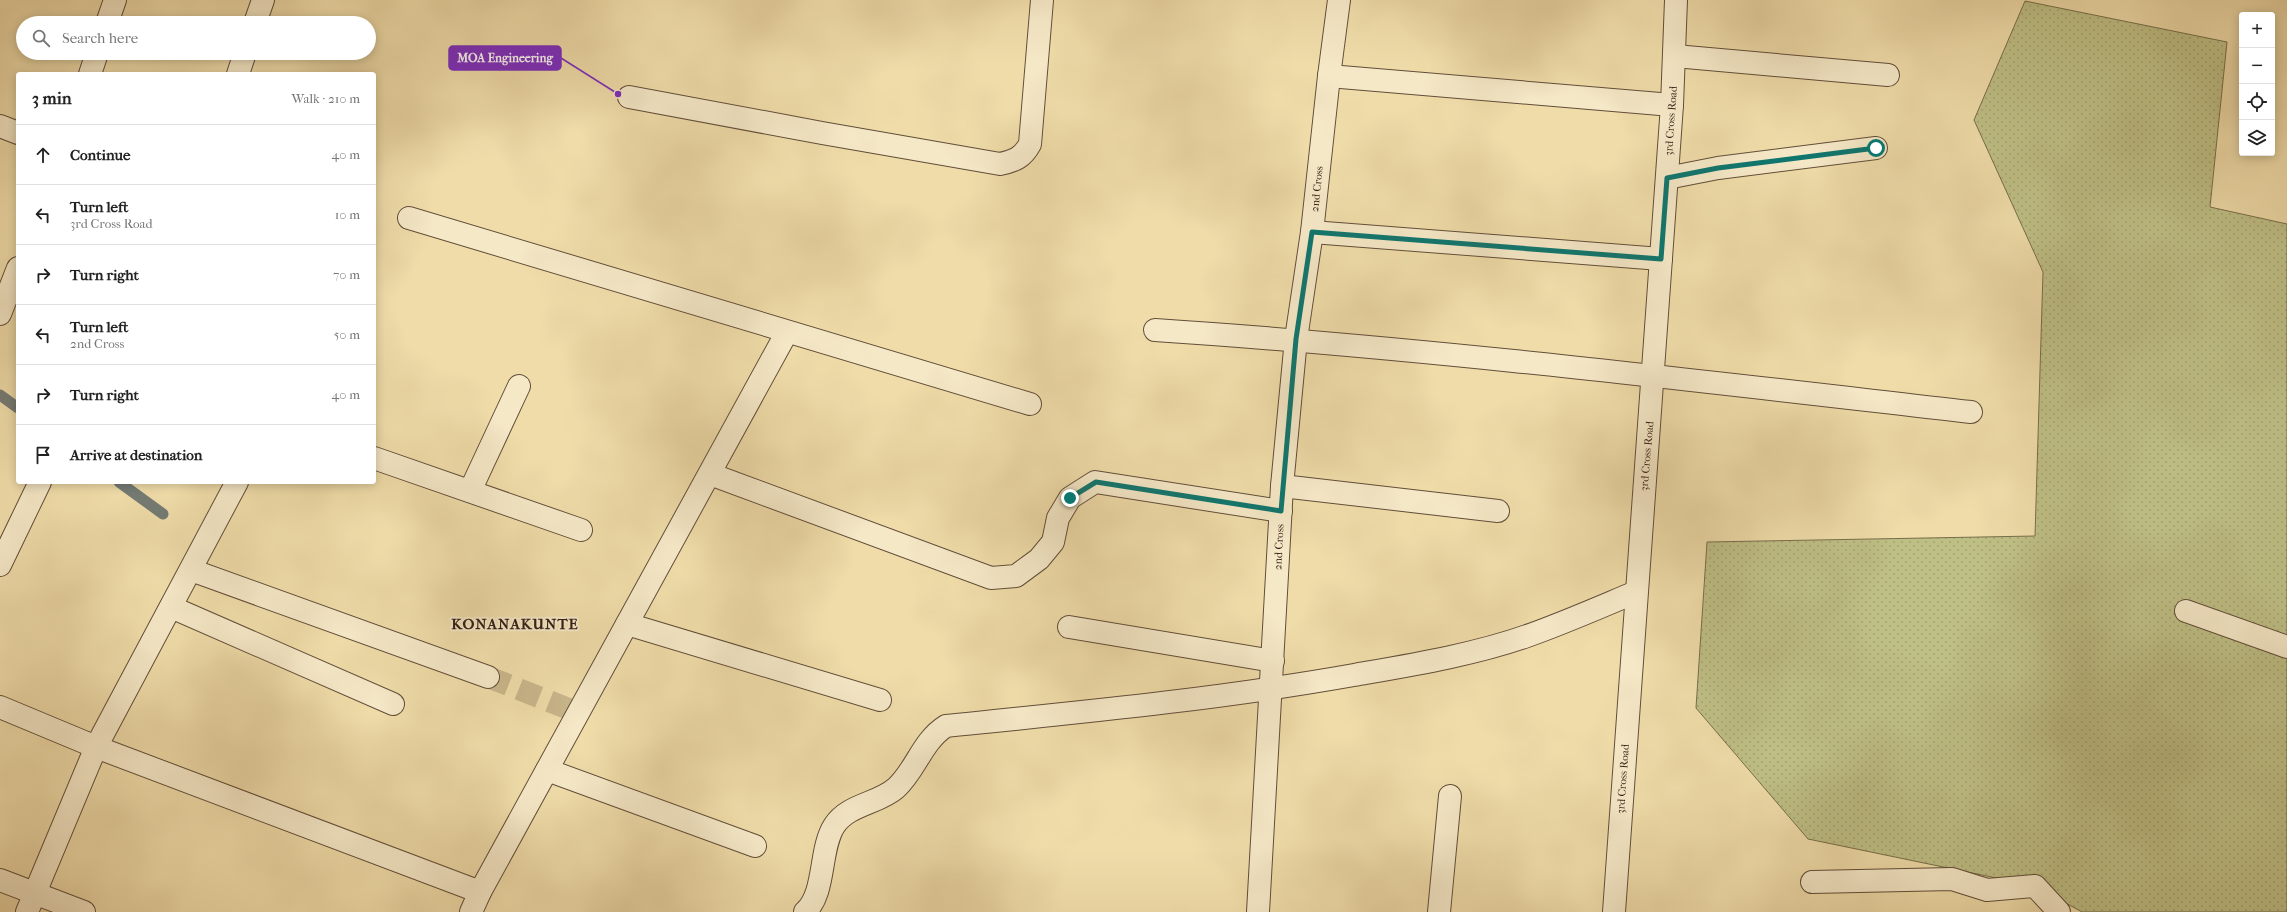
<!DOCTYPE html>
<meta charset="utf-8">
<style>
:root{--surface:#fff;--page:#f2f2f2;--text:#222;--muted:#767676;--line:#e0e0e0}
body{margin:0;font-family:"IM FELL French Canon",serif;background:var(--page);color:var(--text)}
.controls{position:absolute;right:12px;top:12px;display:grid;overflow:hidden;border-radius:4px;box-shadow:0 2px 10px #0003}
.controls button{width:36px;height:36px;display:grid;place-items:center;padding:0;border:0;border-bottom:1px solid var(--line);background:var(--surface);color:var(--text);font:20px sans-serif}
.stop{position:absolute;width:12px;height:12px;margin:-9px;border:3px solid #0f766e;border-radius:50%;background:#fff}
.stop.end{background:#0f766e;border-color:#fff;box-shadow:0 1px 4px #0008}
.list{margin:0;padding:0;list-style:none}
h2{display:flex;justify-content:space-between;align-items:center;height:52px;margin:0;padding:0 16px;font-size:17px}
h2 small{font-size:13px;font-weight:400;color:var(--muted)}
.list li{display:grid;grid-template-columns:26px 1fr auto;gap:12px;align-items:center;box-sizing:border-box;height:60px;padding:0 16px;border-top:1px solid var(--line)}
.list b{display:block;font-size:15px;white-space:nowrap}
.list p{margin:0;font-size:13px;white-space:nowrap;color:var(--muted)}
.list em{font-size:13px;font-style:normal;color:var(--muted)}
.icon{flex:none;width:22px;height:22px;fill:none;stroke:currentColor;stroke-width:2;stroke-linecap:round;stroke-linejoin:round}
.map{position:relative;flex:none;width:2287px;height:912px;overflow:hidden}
.search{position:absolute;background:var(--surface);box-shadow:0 2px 10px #0003;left:16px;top:16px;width:360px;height:44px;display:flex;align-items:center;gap:10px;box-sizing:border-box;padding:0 14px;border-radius:22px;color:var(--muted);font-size:15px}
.panel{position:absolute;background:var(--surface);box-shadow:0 2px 10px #0003;left:16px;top:72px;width:360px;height:412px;border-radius:4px}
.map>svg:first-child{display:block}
</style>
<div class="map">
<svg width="2287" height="912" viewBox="0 0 2287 912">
<defs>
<pattern id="grass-dots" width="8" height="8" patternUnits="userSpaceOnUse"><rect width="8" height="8" fill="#bebf85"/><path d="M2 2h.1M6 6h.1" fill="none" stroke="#a4a472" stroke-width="1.8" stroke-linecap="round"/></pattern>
</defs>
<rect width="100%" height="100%" fill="#efdca9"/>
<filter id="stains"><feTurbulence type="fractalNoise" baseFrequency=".005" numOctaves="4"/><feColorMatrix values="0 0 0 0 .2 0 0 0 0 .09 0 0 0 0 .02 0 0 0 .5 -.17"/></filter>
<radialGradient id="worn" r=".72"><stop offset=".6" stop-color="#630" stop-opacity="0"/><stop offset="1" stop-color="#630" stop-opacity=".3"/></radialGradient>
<polygon fill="url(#grass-dots)" stroke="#786e4c" points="2025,1 2227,42 2210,207 2287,224 2287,912 2082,912 2035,886 1808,839 1696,708 1707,542 2035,536 2043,272 1974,120"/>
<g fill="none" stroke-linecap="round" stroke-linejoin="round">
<g stroke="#747b74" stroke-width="11">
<polyline points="0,395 18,408"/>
<polyline points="119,482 163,514"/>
</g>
<polyline stroke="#c9b68b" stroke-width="22" stroke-dasharray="22 11" stroke-linecap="butt" points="488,677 579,713"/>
<defs>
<g id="minor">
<polyline points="107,23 115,0"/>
<polyline points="255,23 263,0"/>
<polyline points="1675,56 1888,75"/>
<polyline points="90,74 97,53"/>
<polyline points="238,74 245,53"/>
<polyline points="1329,76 1672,105"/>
<path d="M 629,97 L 822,133 L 1000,164 C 1015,161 1023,157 1030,144 L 1042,0"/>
<polyline points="0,126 18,133"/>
<polyline points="1667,178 1718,168 1876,148"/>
<polyline points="409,218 1030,404"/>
<polyline points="1312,232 1661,259"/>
<polyline points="0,314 18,268"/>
<path d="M 1155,330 C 1428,348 1699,381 1971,412"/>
<polyline points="374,458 581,530"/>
<polyline points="710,474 991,578 1016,576 1039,559 1053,542 1058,518 1070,498 1095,482 1281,511"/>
<polyline points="1282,486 1498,511"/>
<polyline points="470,491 519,386"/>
<polyline points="0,565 40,482"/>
<polyline points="191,570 488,677"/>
<polyline points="171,607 393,704"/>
<polyline points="2186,611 2287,647"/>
<polyline points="627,624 880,700"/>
<polyline points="1069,627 1273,661"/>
<polyline points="0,707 96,747 480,892"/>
<polyline points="547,770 755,846"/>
<polyline points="0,880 84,912"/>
<polyline points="1812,882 1952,879 1987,890 2035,886 2059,912"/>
<polyline points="27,912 96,747 237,482"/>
<polyline points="471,912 480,892 787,332"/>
<path d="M 805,912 C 826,893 819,850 834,826 C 848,804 878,804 896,788 C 916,770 922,741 946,726 C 1083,712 1219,699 1354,675 C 1411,665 1473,655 1527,636 C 1564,623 1600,607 1636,592"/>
<polyline points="1258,912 1282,486 1296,339 1312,232 1329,76 1339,0"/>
<polyline points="1439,912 1450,796"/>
<polyline points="1614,912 1672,105 1676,0"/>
</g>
</defs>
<use href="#minor" stroke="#624e39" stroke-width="24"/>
<use href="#minor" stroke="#f5e8c7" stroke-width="22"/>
</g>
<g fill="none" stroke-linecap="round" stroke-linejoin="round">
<polyline stroke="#0f766e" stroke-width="5" points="1070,498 1096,482 1281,511 1296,339 1312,232 1661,259 1667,178 1718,168 1876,148"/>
</g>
<g text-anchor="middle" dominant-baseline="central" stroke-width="4" stroke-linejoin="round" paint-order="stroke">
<g font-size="11" fill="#331e14" stroke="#f5e8c7">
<text transform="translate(1671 121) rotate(-86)">3rd Cross Road</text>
<text transform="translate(1317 189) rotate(-84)">2nd Cross</text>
<text transform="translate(1647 456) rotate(-85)">3rd Cross Road</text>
<text transform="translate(1279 547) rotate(-87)">2nd Cross</text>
<text transform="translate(1623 779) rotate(-86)">3rd Cross Road</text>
</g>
<g font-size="15" font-weight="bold" letter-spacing="1" fill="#331e14" stroke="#f5e8c7">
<text x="515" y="624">KONANAKUNTE</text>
</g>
</g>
<path fill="none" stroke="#7b2cbf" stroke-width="1.5" d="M618 94L561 58"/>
<circle fill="#7b2cbf" stroke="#f5e8c7" stroke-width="1.5" cx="618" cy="94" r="4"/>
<rect fill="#7b2cbf" stroke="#7b2cbf" stroke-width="1.5" x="449" y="46" width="112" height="24" rx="4"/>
<g font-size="12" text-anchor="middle" font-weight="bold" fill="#fff">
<text x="505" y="62">MOA Engineering</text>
</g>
<rect width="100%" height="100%" filter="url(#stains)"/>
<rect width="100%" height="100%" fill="url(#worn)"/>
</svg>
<div class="controls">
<button>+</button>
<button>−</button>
<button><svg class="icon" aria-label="locate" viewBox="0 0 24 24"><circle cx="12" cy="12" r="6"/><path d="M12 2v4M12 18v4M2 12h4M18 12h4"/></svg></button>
<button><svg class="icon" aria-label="layers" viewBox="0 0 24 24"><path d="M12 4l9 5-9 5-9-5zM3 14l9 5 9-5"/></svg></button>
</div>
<div class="stop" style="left:1876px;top:148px"></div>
<div class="stop end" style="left:1070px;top:498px"></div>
<div class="search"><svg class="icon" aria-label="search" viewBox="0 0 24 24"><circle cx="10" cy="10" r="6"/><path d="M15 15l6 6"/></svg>Search here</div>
<section class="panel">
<h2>3 min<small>Walk · 210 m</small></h2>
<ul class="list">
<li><svg class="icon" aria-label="ahead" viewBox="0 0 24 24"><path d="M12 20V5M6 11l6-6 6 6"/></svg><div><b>Continue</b></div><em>40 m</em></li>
<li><svg class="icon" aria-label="left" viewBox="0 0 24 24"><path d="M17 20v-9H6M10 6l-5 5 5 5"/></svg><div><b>Turn left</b><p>3rd Cross Road</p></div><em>10 m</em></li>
<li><svg class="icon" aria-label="right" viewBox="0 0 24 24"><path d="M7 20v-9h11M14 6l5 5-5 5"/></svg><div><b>Turn right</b></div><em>70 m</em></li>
<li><svg class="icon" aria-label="left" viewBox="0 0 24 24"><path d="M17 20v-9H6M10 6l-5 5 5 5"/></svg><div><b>Turn left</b><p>2nd Cross</p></div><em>50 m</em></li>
<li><svg class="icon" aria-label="right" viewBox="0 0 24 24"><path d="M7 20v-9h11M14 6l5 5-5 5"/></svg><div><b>Turn right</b></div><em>40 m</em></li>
<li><svg class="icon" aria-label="arrive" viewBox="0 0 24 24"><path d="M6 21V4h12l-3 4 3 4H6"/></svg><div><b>Arrive at destination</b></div></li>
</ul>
</section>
</div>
